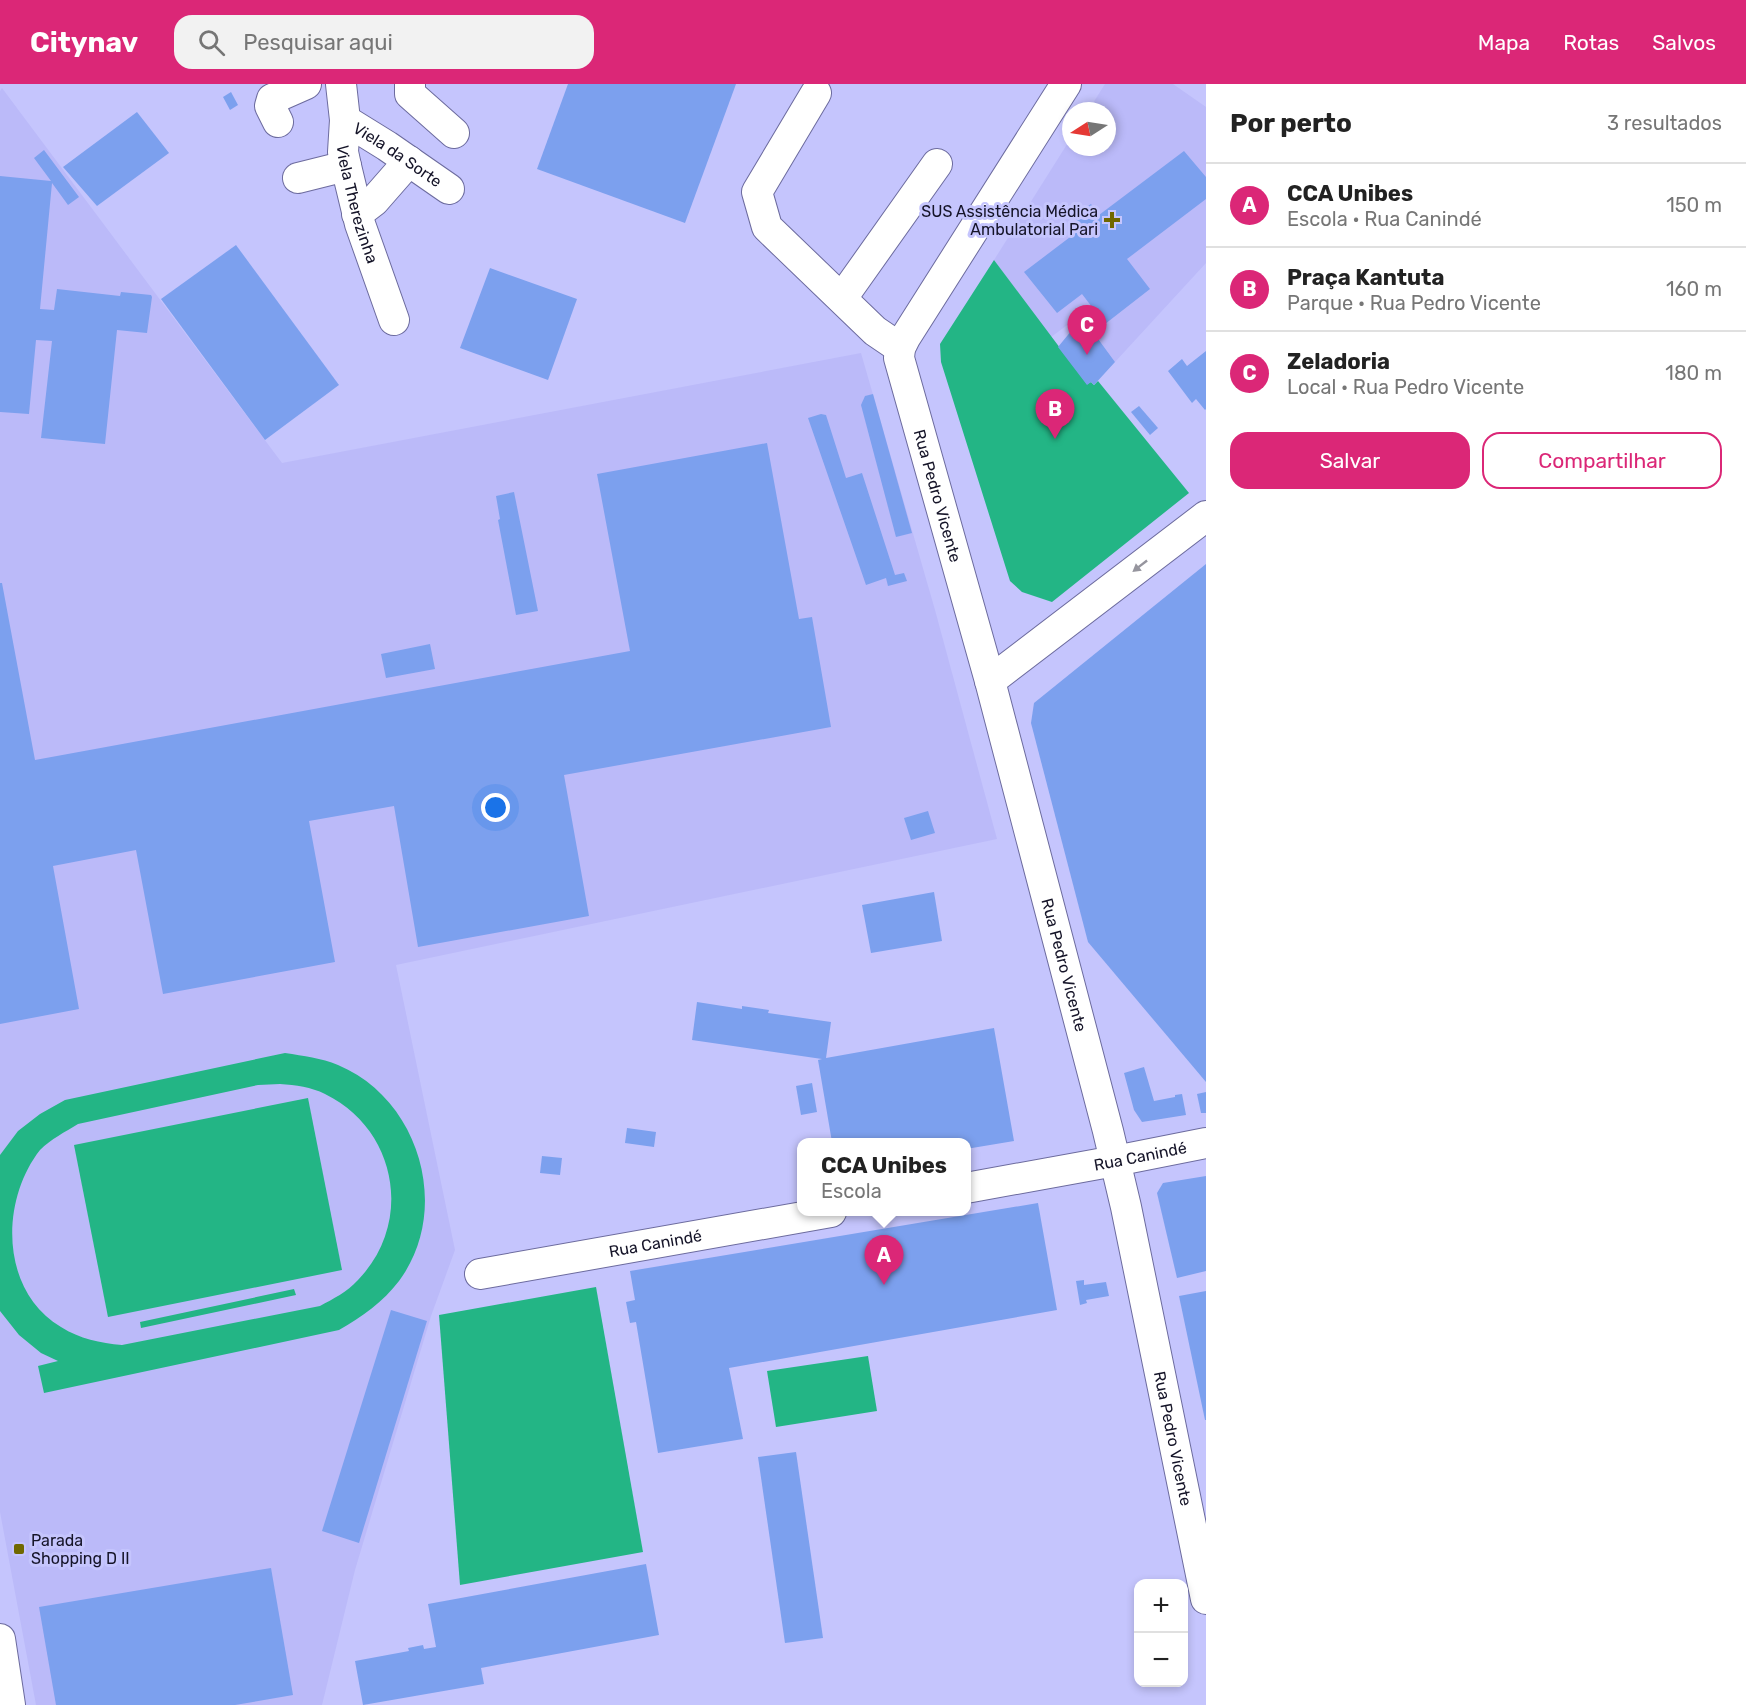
<!DOCTYPE html>
<html lang="pt">
<meta charset="utf-8">
<style>
:root{--surface:#fff;--page:#f2f2f2;--text:#222;--muted:#767676;--line:#e0e0e0;--accent:#db2777}
body{margin:0;font-family:Rubik,sans-serif;background:var(--page);color:var(--text)}
.controls{position:absolute;right:18px;bottom:18px;display:grid;overflow:hidden;border-radius:12px;box-shadow:0 3px 9px #0003}
.controls button{width:54px;height:54px;display:grid;place-items:center;padding:0;border:0;border-bottom:2px solid var(--line);background:var(--surface);color:var(--text);font:30px sans-serif}
.compass{position:absolute;left:1062px;top:18px;width:54px;height:54px;border-radius:50%;background:var(--surface);box-shadow:0 3px 9px #0003;rotate:258deg}
.you{position:absolute;left:496px;top:724px;width:21px;height:21px;margin:-15px;border:4px solid #fff;border-radius:50%;background:#1a73e8;box-shadow:0 0 0 9px #1a73e833}
.badge{display:grid;place-items:center;width:39px;height:39px;border-radius:50%;background:var(--accent);color:#fff;font-size:20px;font-weight:700}
.pin{position:absolute;translate:-50% -50px;filter:drop-shadow(0 2px 3px #0008)}
.pin::after{content:'';position:absolute;top:32px;width:21px;height:18px;background:inherit;clip-path:polygon(0 0,100% 0,50% 100%)}
.popup{position:absolute;left:797px;top:1054px;width:174px;height:78px;box-sizing:border-box;display:grid;place-content:center;border-radius:12px;background:var(--surface);filter:drop-shadow(0 2px 4px #0005);font-size:20px;white-space:nowrap;color:var(--muted)}
.popup b{font-size:22px;color:var(--text)}
.popup::after{content:'';position:absolute;left:50%;top:100%;margin-left:-12px;border:12px solid transparent;border-top-color:var(--surface)}
.list{margin:0;padding:0;list-style:none}
h2{display:flex;justify-content:space-between;align-items:center;height:78px;margin:0;padding:0 24px;font-size:26px}
h2 small{font-size:20px;font-weight:400;color:var(--muted)}
.list li{display:grid;grid-template-columns:39px 1fr auto;gap:18px;align-items:center;box-sizing:border-box;height:84px;padding:0 24px;border-top:2px solid var(--line)}
.list b{display:block;font-size:22px;white-space:nowrap}
.list p{margin:0;font-size:20px;white-space:nowrap;color:var(--muted)}
.list em{font-size:20px;font-style:normal;color:var(--muted)}
.actions{display:flex;gap:12px;padding:18px 24px}
.actions a{flex:1;padding:14px 0;border:2px solid var(--accent);border-radius:18px;text-align:center;font-size:21px;color:var(--accent)}
.actions .main{background:var(--accent);color:#fff}
.icon{flex:none;width:33px;height:33px;fill:none;stroke:currentColor;stroke-width:2;stroke-linecap:round;stroke-linejoin:round}
.map{position:relative;flex:none;width:1206px;height:1621px;overflow:hidden}
header{display:flex;align-items:center;gap:36px;box-sizing:border-box;height:84px;padding:0 30px;background:var(--accent);color:#fff}
header strong{font-size:28px}
nav{display:flex;gap:33px;margin-inline-start:auto;font-size:21px}
.search{width:420px;height:54px;background:var(--page);display:flex;align-items:center;gap:15px;box-sizing:border-box;padding:0 21px;border-radius:18px;color:var(--muted);font-size:22px}
main{display:flex}
aside{flex:1;background:var(--surface)}
.map>svg:first-child{display:block}
</style>
<header>
<strong>Citynav</strong>
<div class="search"><svg class="icon" aria-label="search" viewBox="0 0 24 24"><circle cx="10" cy="10" r="6"/><path d="M15 15l6 6"/></svg>Pesquisar aqui</div>
<nav><a>Mapa</a><a>Rotas</a><a>Salvos</a></nav>
</header>
<main>
<div class="map">
<svg width="1206" height="1621" viewBox="0 0 1206 1621">
<rect width="100%" height="100%" fill="#c5c5fd"/>
<g fill="#bbbaf9">
<polygon points="1105,0 1173,0 1206,23 1206,179 1115,278 1081,231 1051,253 994,176 1071,54 1071,63 1107,63 1107,27 1088,27"/>
<polygon points="2,4 282,379 861,269 935,526 997,755 396,881 455,1166 431,1232 355,1486 322,1621 36,1621 0,1428 0,7"/>
</g>
<g fill="#23b585" fill-rule="evenodd">
<polygon points="994,176 1087,300 1091,298 1094,301 1098,297 1189,409 1052,518 1022,508 1010,497 941,278 940,260"/>
<path d="M 285,969 C 304,972 321,974 338,981 C 420,1015 452,1126 399,1197 C 383,1218 362,1233 339,1246 L 44,1309 L 38,1282 L 58,1277 L 41,1269 L 19,1251 L 0,1227 L 0,1071 L 18,1047 L 40,1030 L 65,1016 ZM 280,1000 C 296,1001 311,1003 325,1010 C 397,1045 414,1138 358,1196 C 347,1208 333,1215 320,1222 L 122,1261 C 100,1259 80,1255 61,1243 C 0,1207 0,1117 40,1066 C 51,1055 65,1048 78,1040 L 258,1001 Z"/>
<polygon points="308,1014 342,1186 108,1233 74,1061"/>
<polygon points="596,1203 643,1468 460,1501 439,1231"/>
<polygon points="294,1205 296,1211 141,1244 140,1238"/>
<polygon points="868,1272 877,1327 776,1343 767,1287"/>
</g>
<g fill="#7ca0ee">
<polygon points="568,0 736,0 685,139 537,85"/>
<polygon points="231,8 238,21 230,26 223,13"/>
<polygon points="137,28 169,69 97,122 63,83"/>
<polygon points="44,66 79,113 68,121 52,99 40,225 54,226 57,205 120,212 121,208 151,211 152,213 147,249 117,246 105,360 41,354 52,257 36,256 29,330 0,328 0,92 51,97 34,74"/>
<polygon points="1184,67 1206,93 1206,115 1127,175 1150,205 1105,240 1082,210 1057,229 1024,188 1082,144 1074,132 1091,120 1099,131"/>
<polygon points="236,161 339,301 265,356 161,215"/>
<polygon points="490,184 577,215 548,296 460,264"/>
<polygon points="1079,232 1084,238 1085,237 1115,278 1094,301 1091,298 1087,301 1058,263 1072,246 1068,241"/>
<polygon points="1206,267 1206,325 1205,326 1196,315 1192,319 1168,287 1182,275 1187,282"/>
<polygon points="873,310 912,449 896,453 861,321 865,312"/>
<polygon points="1139,322 1158,344 1150,351 1131,328"/>
<polygon points="821,330 826,331 846,394 862,389 895,491 904,489 907,497 888,502 886,494 866,501 808,334"/>
<polygon points="767,359 799,535 812,533 831,643 564,691 589,832 418,863 394,722 309,737 335,878 163,910 136,766 53,782 79,925 0,940 0,499 2,499 35,676 630,567 597,390"/>
<polygon points="514,408 538,527 516,531 498,436 500,435 496,412"/>
<polygon points="1206,480 1206,998 1088,858 1031,639 1034,619"/>
<polygon points="430,560 435,585 386,594 381,570"/>
<polygon points="928,727 935,749 911,756 904,734"/>
<polygon points="934,808 942,857 871,869 862,821"/>
<polygon points="697,918 742,925 742,922 769,926 768,929 831,938 826,974 994,944 1014,1057 966,1065 966,1058 832,1058 818,976 822,975 692,956"/>
<polygon points="1144,983 1154,1017 1175,1013 1175,1011 1182,1010 1186,1031 1142,1038 1134,1026 1124,989"/>
<polygon points="812,999 817,1028 801,1031 796,1002"/>
<polygon points="1206,1008 1206,1029 1201,1029 1197,1010"/>
<polygon points="627,1044 656,1048 654,1063 625,1059"/>
<polygon points="542,1072 562,1074 560,1091 540,1089"/>
<polygon points="1206,1092 1206,1187 1177,1194 1157,1109 1163,1099"/>
<polygon points="1038,1119 1057,1226 729,1284 743,1355 658,1369 636,1238 630,1239 626,1218 635,1216 630,1187"/>
<polygon points="1084,1196 1084,1201 1106,1198 1109,1212 1086,1216 1087,1219 1080,1221 1076,1197"/>
<polygon points="1206,1207 1206,1336 1205,1336 1179,1212"/>
<polygon points="391,1226 427,1237 359,1459 322,1447"/>
<polygon points="796,1368 823,1554 785,1559 758,1373"/>
<polygon points="646,1480 659,1551 481,1584 484,1600 363,1621 355,1577 409,1567 408,1564 423,1561 424,1565 436,1563 428,1520"/>
<polygon points="271,1484 293,1611 235,1621 56,1621 39,1523"/>
</g>
<g fill="none" stroke-linecap="round" stroke-linejoin="round">
<defs>
<g id="minor">
<path id="s1" d="M 341,0 L 345,36 L 343,68 L 346,82 L 360,140 L 394,236"/>
<polyline points="410,0 410,10 454,49"/>
<path id="s2" d="M 1066,0 L 905,254 L 900,264 L 899,274 L 990,597 L 1108,1047 L 1126,1123 L 1206,1515"/>
<polyline points="816,9 757,108 767,143 875,247 900,264"/>
<path id="s3" d="M 345,36 L 387,62 L 449,105"/>
<polyline points="278,38 270,22 272,15 306,0"/>
<polyline points="298,94 346,82"/>
<polyline points="357,130 374,117 409,77"/>
<polyline points="842,214 937,80"/>
<polyline points="990,597 1206,432"/>
<path id="s4" d="M 966,1104 L 1115,1077 L 1206,1059"/>
<path id="s5" d="M 480,1190 L 831,1128"/>
<polyline points="0,1555 10,1621"/>
</g>
</defs>
<use href="#minor" stroke="#6c6b9e" stroke-width="32"/>
<use href="#minor" stroke="#fff" stroke-width="30"/>
</g>
<defs><path id="oneway-solid" d="M-6-.8H1V-3.2L6.5 0L1 3.2V.8H-6Z" transform="scale(1.5)"/></defs>
<use fill="#96959e" href="#oneway-solid" transform="translate(1140 482) rotate(142)"/>
<g fill="#706800" stroke="#c5c5fd" stroke-width="2">
<path d="M1109 127h6v6h6v6h-6v6h-6v-6h-6v-6h6z"/>
<rect x="13" y="1459" width="12" height="12" rx="3"/>
</g>
<g text-anchor="middle" dominant-baseline="central" stroke-width="6" stroke-linejoin="round" paint-order="stroke">
<g font-size="16" fill="#151428" stroke="#c5c5fd">
<text stroke="none"><textPath href="#s3" startOffset="63">Viela da Sorte</textPath></text>
<text stroke="none"><textPath href="#s1" startOffset="122">Viela Therezinha</textPath></text>
<text stroke="none"><textPath href="#s2" startOffset="465">Rua Pedro Vicente</textPath></text>
<text stroke="none"><textPath href="#s2" startOffset="951">Rua Pedro Vicente</textPath></text>
<text stroke="none"><textPath href="#s4" startOffset="177">Rua Canindé</textPath></text>
<text stroke="none"><textPath href="#s5" startOffset="178">Rua Canindé</textPath></text>
<text stroke="none"><textPath href="#s2" startOffset="1437">Rua Pedro Vicente</textPath></text>
</g>
<g font-size="16" fill="#151428" stroke="#c5c5fd" text-anchor="end">
<text x="1098" y="127">SUS Assistência Médica<tspan x="1098" dy="18">Ambulatorial Pari</tspan></text>
<text x="31" y="1456" text-anchor="start">Parada<tspan x="31" dy="18">Shopping D II</tspan></text>
</g>
</g>
</svg>
<div class="controls">
<button>+</button>
<button>−</button>
</div>
<svg class="compass" viewBox="-18 -18 36 36"><path d="M0-13l5 13h-10z" fill="#e53935"/><path d="M0 13l5-13h-10z" fill="#767676"/></svg>
<div class="you"></div>
<div class="pin badge" style="left:884px;top:1201px">A</div>
<div class="popup"><b>CCA Unibes</b>Escola</div>
<div class="pin badge" style="left:1055px;top:355px">B</div>
<div class="pin badge" style="left:1087px;top:271px">C</div>
</div>
<aside>
<h2>Por perto<small>3 resultados</small></h2>
<ul class="list">
<li><span class="badge">A</span><div><b>CCA Unibes</b><p>Escola · Rua Canindé</p></div><em>150 m</em></li>
<li><span class="badge">B</span><div><b>Praça Kantuta</b><p>Parque · Rua Pedro Vicente</p></div><em>160 m</em></li>
<li><span class="badge">C</span><div><b>Zeladoria</b><p>Local · Rua Pedro Vicente</p></div><em>180 m</em></li>
</ul>
<div class="actions"><a class="main">Salvar</a><a>Compartilhar</a></div>
</aside>
</main>
